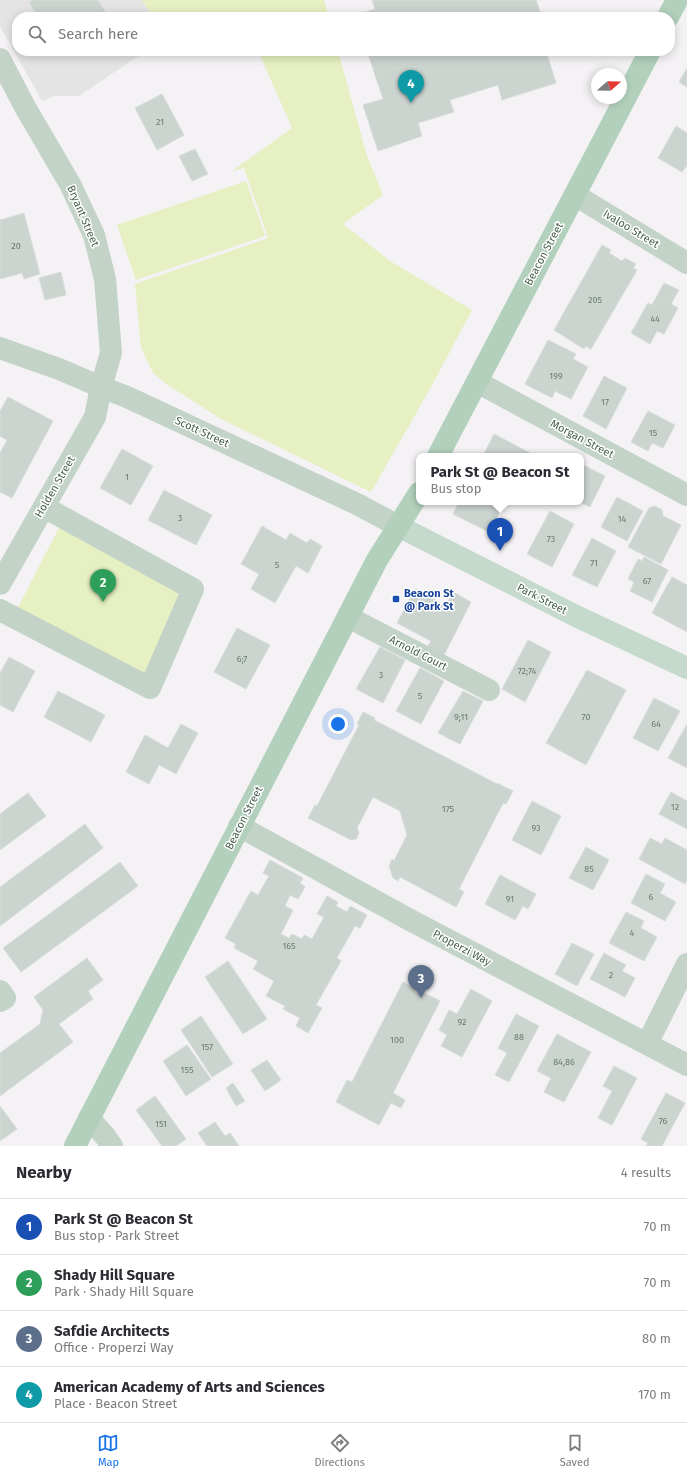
<!DOCTYPE html>
<meta charset="utf-8">
<style>
:root{--surface:#fff;--page:#f2f2f3;--text:#2b2b33;--muted:#7c7c81;--line:#e1e1e2;--accent:#1a73e8}
body{margin:0;font-family:"Fira Sans",sans-serif;background:var(--page);color:var(--text)}
.compass{position:absolute;left:591px;top:68px;width:36px;height:36px;border-radius:50%;background:var(--surface);box-shadow:0 2px 10px #0003;rotate:70deg}
.you{position:absolute;left:338px;top:724px;width:14px;height:14px;margin:-10px;border:3px solid #fff;border-radius:50%;background:#1a73e8;box-shadow:0 0 0 6px #1a73e833}
.badge{display:grid;place-items:center;width:26px;height:26px;border-radius:50%;background:var(--accent);color:#fff;font-size:13px;font-weight:700}
.pin{position:absolute;translate:-50% -33px;filter:drop-shadow(0 1px 2px #0008)}
.pin::after{content:'';position:absolute;top:21px;width:14px;height:12px;background:inherit;clip-path:polygon(0 0,100% 0,50% 100%)}
.popup{position:absolute;left:416px;top:453px;width:168px;height:52px;box-sizing:border-box;display:grid;place-content:center;border-radius:8px;background:var(--surface);filter:drop-shadow(0 1px 3px #0005);font-size:13px;white-space:nowrap;color:var(--muted)}
.popup b{font-size:15px;color:var(--text)}
.popup::after{content:'';position:absolute;left:50%;top:100%;margin-left:-8px;border:8px solid transparent;border-top-color:var(--surface)}
.list{margin:0;padding:0;list-style:none}
h2{display:flex;justify-content:space-between;align-items:center;height:52px;margin:0;padding:0 16px;font-size:17px}
h2 small{font-size:13px;font-weight:400;color:var(--muted)}
.list li{display:grid;grid-template-columns:26px 1fr auto;gap:12px;align-items:center;box-sizing:border-box;height:56px;padding:0 16px;border-top:1px solid var(--line)}
.list b{display:block;font-size:15px;white-space:nowrap}
.list p{margin:0;font-size:13px;white-space:nowrap;color:var(--muted)}
.list em{font-size:13px;font-style:normal;color:var(--muted)}
.icon{flex:none;width:22px;height:22px;fill:none;stroke:currentColor;stroke-width:2;stroke-linecap:round;stroke-linejoin:round}
.map{position:relative;flex:none;width:687px;height:1146px;overflow:hidden}
.search{position:absolute;background:var(--surface);box-shadow:0 2px 10px #0003;left:12px;right:12px;top:12px;height:44px;display:flex;align-items:center;gap:10px;box-sizing:border-box;padding:0 14px;border-radius:16px;color:var(--muted);font-size:15px}
.sheet{height:276px;background:var(--surface)}
nav{display:flex;justify-content:space-around;align-items:center;box-sizing:border-box;height:56px;border-top:1px solid var(--line);background:var(--surface);font-size:11px;color:var(--muted)}
nav a{display:grid;justify-items:center;gap:2px}
nav .on{color:var(--accent)}
.map>svg:first-child{display:block}
</style>
<div class="map">
<svg width="687" height="1146" viewBox="0 0 687 1146">
<rect width="100%" height="100%" fill="#f4f2f4"/>
<polygon fill="#e4e4e5" points="0,0 142,0 153,17 17,17 17,51 146,51 79,96 55,96 42,101 0,26"/>
<g fill="#e6f0c2">
<polygon points="142,0 324,0 329,17 153,17"/>
<polygon points="258,51 338,51 367,156 383,195 343,224 390,261 472,310 430,389 371,492 219,418 187,397 169,386 153,373 141,348 135,284 268,238 244,168 232,171 292,128"/>
<polygon points="246,181 265,236 136,280 117,225"/>
<polygon points="61,524 191,591 145,680 15,613"/>
</g>
<g fill="#ccd4d0" stroke="#d6ddda">
<polygon points="33,0 98,0 108,16 86,17 84,13 77,17 38,17 29,2"/>
<polygon points="372,0 536,0 542,17 356,17 356,15 375,9"/>
<polygon points="367,51 546,51 556,83 502,100 498,85 450,100 454,112 418,123 422,136 378,151 363,105 383,99"/>
<polygon points="687,68 687,87 679,82"/>
<polygon points="162,94 184,135 157,150 135,108"/>
<polygon points="676,126 687,133 687,165 682,172 658,158"/>
<polygon points="195,149 208,174 192,181 179,156"/>
<polygon points="24,213 40,274 24,279 22,273 0,279 0,220"/>
<polygon points="602,245 611,250 609,253 622,261 625,258 636,264 633,268 637,270 591,349 585,346 584,349 554,330"/>
<polygon points="61,272 66,295 45,300 39,278"/>
<polygon points="664,283 679,290 671,304 678,308 664,334 657,331 650,344 631,333 648,303 652,305"/>
<polygon points="548,340 576,354 573,359 588,367 571,399 555,391 552,398 525,384"/>
<polygon points="604,376 627,388 606,429 583,416"/>
<polygon points="8,397 53,421 12,498 0,492 0,453 7,440 0,436 0,411"/>
<polygon points="648,411 675,425 663,448 652,443 648,451 631,442"/>
<polygon points="494,434 530,453 528,456 483,456"/>
<polygon points="122,449 153,466 131,505 100,488"/>
<polygon points="581,464 605,476 590,507 580,502 581,502"/>
<polygon points="164,490 212,515 196,545 148,520"/>
<polygon points="617,497 643,511 627,541 601,527"/>
<polygon points="459,502 505,502 489,532 453,514"/>
<polygon points="655,506 662,510 663,516 681,525 661,564 628,547 649,508"/>
<polygon points="550,511 574,524 552,567 527,554"/>
<polygon points="262,526 286,540 290,533 307,543 310,539 322,546 308,573 296,566 275,603 251,589 259,574 241,564"/>
<polygon points="592,538 616,551 597,587 572,575"/>
<polygon points="644,557 668,570 652,602 630,591 634,582 628,579 638,559 642,561"/>
<polygon points="672,577 687,585 687,632 652,613"/>
<polygon points="415,589 446,606 453,592 471,602 443,657 427,648 431,641 397,623"/>
<polygon points="237,628 270,645 246,689 214,672"/>
<polygon points="528,640 551,652 525,702 502,689"/>
<polygon points="380,647 405,660 383,703 356,689"/>
<polygon points="9,657 35,671 13,712 0,705 0,673"/>
<polygon points="420,668 444,681 421,724 396,711"/>
<polygon points="587,670 626,690 586,765 546,743"/>
<polygon points="58,691 105,715 91,742 44,717"/>
<polygon points="463,691 483,701 460,744 438,733"/>
<polygon points="654,698 680,711 658,751 633,738"/>
<polygon points="363,712 375,718 374,720 497,784 497,783 513,791 506,804 503,803 459,889 464,892 456,907 400,877 398,881 393,878 389,866 392,859 394,861 407,835 400,811 373,797 357,828 359,833 356,839 351,840 308,818 315,805 317,806 359,725 357,724"/>
<polygon points="181,724 198,733 176,774 159,765 149,784 126,772 145,735 168,748"/>
<polygon points="687,724 687,768 668,758"/>
<polygon points="671,792 687,801 687,829 659,814"/>
<polygon points="28,793 46,816 0,850 0,814"/>
<polygon points="532,801 561,816 541,855 512,840"/>
<polygon points="85,824 103,848 0,926 0,887"/>
<polygon points="650,838 662,844 665,838 687,850 687,880 685,884 639,859"/>
<polygon points="586,847 609,860 593,890 569,878"/>
<polygon points="270,860 303,878 300,883 305,887 298,899 290,895 285,906 293,910 281,934 289,938 292,934 302,939 304,935 312,939 324,917 317,914 327,896 338,902 336,906 347,912 350,906 367,915 360,928 355,926 337,958 341,961 316,1005 322,1008 308,1033 296,1026 300,1018 283,1009 285,1006 266,996 274,981 253,969 258,961 234,948 236,944 225,938 251,891 258,895 269,876 263,873"/>
<polygon points="120,862 138,886 21,972 3,948"/>
<polygon points="646,874 665,884 660,893 676,902 665,921 631,903"/>
<polygon points="500,875 536,894 528,909 523,906 515,920 485,904"/>
<polygon points="626,912 644,921 641,928 657,937 644,961 609,943"/>
<polygon points="572,943 594,954 577,986 555,974"/>
<polygon points="604,953 626,965 622,971 635,978 625,997 590,979"/>
<polygon points="87,958 103,980 88,991 93,999 59,1024 73,1042 0,1096 0,1053 40,1024 43,1010 34,997"/>
<polygon points="228,961 267,1019 243,1034 205,977"/>
<polygon points="403,982 440,1001 393,1093 405,1100 401,1108 391,1103 379,1125 336,1102 347,1080 352,1082"/>
<polygon points="471,989 492,1001 462,1057 441,1046 447,1035 439,1030 449,1010 457,1014"/>
<polygon points="516,1014 539,1026 509,1082 495,1075 507,1053 498,1048"/>
<polygon points="201,1016 233,1064 212,1077 181,1030"/>
<polygon points="557,1034 591,1052 564,1102 544,1092 551,1078 537,1071"/>
<polygon points="187,1045 211,1079 186,1096 163,1061"/>
<polygon points="267,1060 281,1080 265,1091 251,1070"/>
<polygon points="614,1066 637,1078 612,1125 598,1118 612,1091 603,1086"/>
<polygon points="233,1083 245,1101 236,1106 226,1088"/>
<polygon points="666,1093 685,1103 662,1146 646,1146 648,1143 641,1139"/>
<polygon points="155,1096 186,1139 176,1146 162,1146 136,1110"/>
<polygon points="0,1106 17,1129 0,1141"/>
<polygon points="215,1122 225,1136 230,1133 239,1146 207,1146 198,1133"/>
</g>
<g fill="none" stroke-linecap="round" stroke-linejoin="round">
<g stroke="#c3d3c8" stroke-width="22">
<polyline points="0,59 25,107 70,184 94,235 105,279 111,353 101,387 95,417 0,584"/>
<polyline points="575,195 687,263"/>
<polyline points="0,348 59,369 101,387 127,397 357,504 398,526"/>
<polyline points="477,382 687,495"/>
<polyline points="0,610 150,688 193,589 44,507"/>
<polyline points="348,617 489,690"/>
<polyline points="239,826 410,920 687,1065"/>
<polyline points="0,991 5,998 0,1001"/>
<polyline points="647,1044 687,964"/>
<polyline points="89,1118 105,1136 112,1146"/>
</g>
<polyline stroke="#c5dacc" stroke-width="22" points="398,526 578,617 687,668"/>
<g stroke="#b2d0bc" stroke-width="22">
<polyline points="668,17 677,0"/>
<polyline points="438,456 650,51"/>
<polyline points="75,1146 377,560 419,493"/>
</g>
</g>
<rect fill="#1a4fb4" stroke="#fff" stroke-width="1.5" x="392" y="595" width="8" height="8" rx="2"/>
<g text-anchor="middle" dominant-baseline="central" stroke-width="3" stroke-linejoin="round" paint-order="stroke">
<g font-size="9" fill="#6a7c70">
<text x="160" y="122">21</text>
<text x="16" y="246">20</text>
<text x="595" y="300">205</text>
<text x="655" y="319">44</text>
<text x="556" y="376">199</text>
<text x="605" y="402">17</text>
<text x="653" y="433">15</text>
<text x="127" y="477">1</text>
<text x="180" y="518">3</text>
<text x="622" y="519">14</text>
<text x="551" y="539">73</text>
<text x="594" y="563">71</text>
<text x="277" y="565">5</text>
<text x="647" y="581">67</text>
<text x="242" y="659">6;7</text>
<text x="527" y="671">72;74</text>
<text x="381" y="675">3</text>
<text x="420" y="696">5</text>
<text x="461" y="717">9;11</text>
<text x="586" y="717">70</text>
<text x="656" y="724">64</text>
<text x="675" y="807">12</text>
<text x="448" y="809">175</text>
<text x="536" y="828">93</text>
<text x="589" y="869">85</text>
<text x="651" y="897">6</text>
<text x="510" y="899">91</text>
<text x="632" y="933">4</text>
<text x="289" y="946">165</text>
<text x="611" y="975">2</text>
<text x="462" y="1022">92</text>
<text x="519" y="1037">88</text>
<text x="397" y="1040">100</text>
<text x="207" y="1047">157</text>
<text x="564" y="1062">84,86</text>
<text x="187" y="1070">155</text>
<text x="663" y="1121">76</text>
<text x="161" y="1124">151</text>
</g>
<g font-size="11" fill="#495f50" stroke="#fff">
<text transform="translate(83 216) rotate(67)">Bryant Street</text>
<text transform="translate(631 229) rotate(31)">Ivaloo Street</text>
<text transform="translate(544 254) rotate(-62)">Beacon Street</text>
<text transform="translate(202 432) rotate(25)">Scott Street</text>
<text transform="translate(582 439) rotate(28)">Morgan Street</text>
<text transform="translate(55 487) rotate(-60)">Holden Street</text>
<text transform="translate(542 599) rotate(27)">Park Street</text>
<text transform="translate(418 653) rotate(27)">Arnold Court</text>
<text transform="translate(244 818) rotate(-63)">Beacon Street</text>
<text transform="translate(462 948) rotate(28)">Properzi Way</text>
</g>
<g font-size="11" font-weight="bold" fill="#164399" stroke="#fff" text-anchor="start">
<text x="404" y="593">Beacon St<tspan x="404" dy="13">@ Park St</tspan></text>
</g>
</g>
</svg>
<svg class="compass" viewBox="-18 -18 36 36"><path d="M0-13l5 13h-10z" fill="#e53935"/><path d="M0 13l5-13h-10z" fill="#7c7c81"/></svg>
<div class="you"></div>
<div class="pin badge" style="left:500px;top:551px;background:#1a4fb4">1</div>
<div class="popup"><b>Park St @ Beacon St</b>Bus stop</div>
<div class="pin badge" style="left:103px;top:602px;background:#2e9e5b">2</div>
<div class="pin badge" style="left:421px;top:998px;background:#5c6f8a">3</div>
<div class="pin badge" style="left:411px;top:103px;background:#0f9aa8">4</div>
<div class="search"><svg class="icon" aria-label="search" viewBox="0 0 24 24"><circle cx="10" cy="10" r="6"/><path d="M15 15l6 6"/></svg>Search here</div>
</div>
<section class="sheet">
<h2>Nearby<small>4 results</small></h2>
<ul class="list">
<li><span class="badge" style="background:#1a4fb4">1</span><div><b>Park St @ Beacon St</b><p>Bus stop · Park Street</p></div><em>70 m</em></li>
<li><span class="badge" style="background:#2e9e5b">2</span><div><b>Shady Hill Square</b><p>Park · Shady Hill Square</p></div><em>70 m</em></li>
<li><span class="badge" style="background:#5c6f8a">3</span><div><b>Safdie Architects</b><p>Office · Properzi Way</p></div><em>80 m</em></li>
<li><span class="badge" style="background:#0f9aa8">4</span><div><b>American Academy of Arts and Sciences</b><p>Place · Beacon Street</p></div><em>170 m</em></li>
</ul>
</section>
<nav>
<a class="on"><svg class="icon" aria-label="map" viewBox="0 0 24 24"><path d="M3 6l6-2 6 2 6-2v14l-6 2-6-2-6 2zM9 4v14M15 6v14"/></svg>Map</a>
<a><svg class="icon" aria-label="directions" viewBox="0 0 24 24"><path d="M12 3l9 9-9 9-9-9zM9 14v-3h6M13 9l2 2-2 2"/></svg>Directions</a>
<a><svg class="icon" aria-label="saved" viewBox="0 0 24 24"><path d="M7 4h10v16l-5-4-5 4z"/></svg>Saved</a>
</nav>
